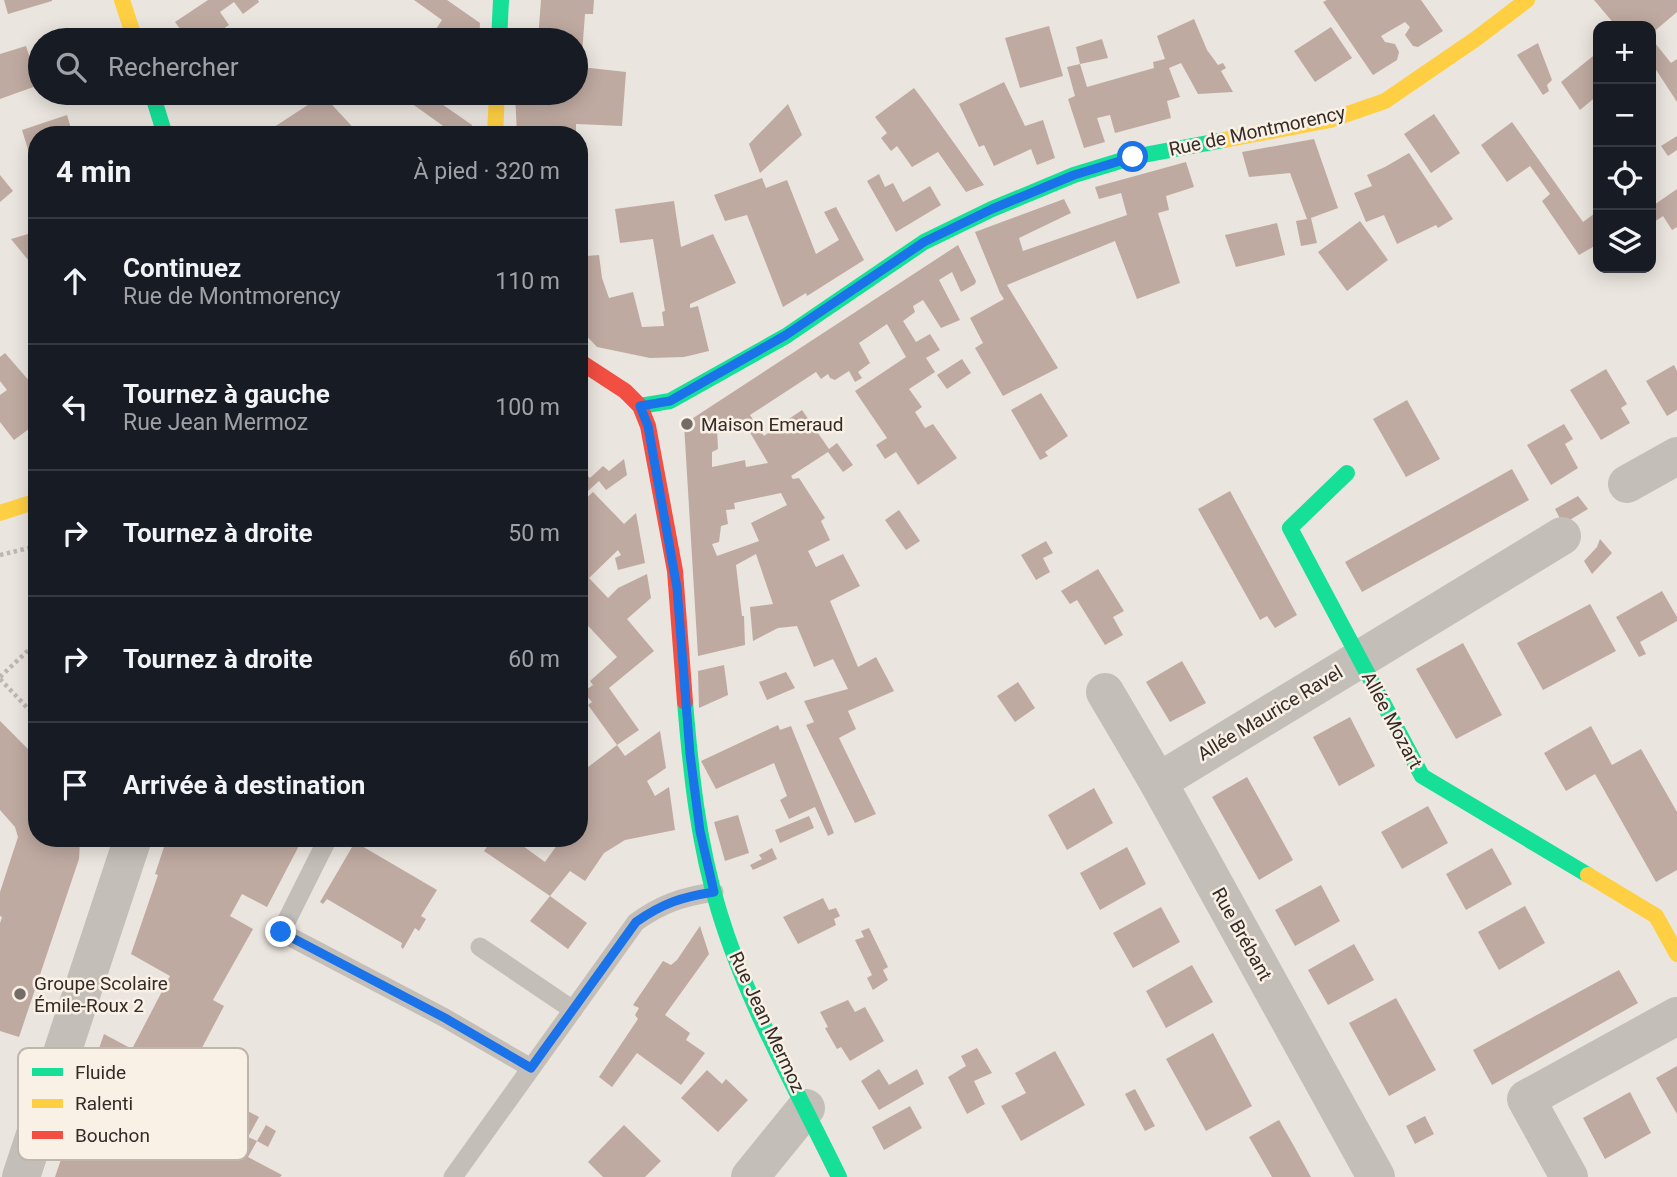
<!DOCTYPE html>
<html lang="fr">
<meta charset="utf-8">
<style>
:root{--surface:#171b24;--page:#242831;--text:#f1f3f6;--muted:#9ea1a6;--line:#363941}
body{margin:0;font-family:Roboto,sans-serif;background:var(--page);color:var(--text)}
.controls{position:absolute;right:21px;top:21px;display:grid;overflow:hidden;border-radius:14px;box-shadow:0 4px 18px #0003}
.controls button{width:63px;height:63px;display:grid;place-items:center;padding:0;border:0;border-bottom:2px solid var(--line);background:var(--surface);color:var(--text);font:35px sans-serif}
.stop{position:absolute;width:21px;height:21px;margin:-16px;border:5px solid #1a73e8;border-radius:50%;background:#fff}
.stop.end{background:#1a73e8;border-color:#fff;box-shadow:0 2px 7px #0008}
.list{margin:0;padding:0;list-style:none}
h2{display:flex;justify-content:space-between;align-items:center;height:91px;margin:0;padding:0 28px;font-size:30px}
h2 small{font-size:23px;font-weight:400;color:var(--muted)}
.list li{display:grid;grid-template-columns:46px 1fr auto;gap:21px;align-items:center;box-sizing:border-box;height:126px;padding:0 28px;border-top:2px solid var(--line)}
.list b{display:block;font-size:26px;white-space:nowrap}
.list p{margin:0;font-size:23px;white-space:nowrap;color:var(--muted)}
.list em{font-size:23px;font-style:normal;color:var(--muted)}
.icon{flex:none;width:38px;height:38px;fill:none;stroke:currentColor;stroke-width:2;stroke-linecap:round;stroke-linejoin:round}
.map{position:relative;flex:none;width:1677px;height:1177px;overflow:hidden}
.search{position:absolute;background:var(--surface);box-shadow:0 4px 18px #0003;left:28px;top:28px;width:560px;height:77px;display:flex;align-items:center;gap:18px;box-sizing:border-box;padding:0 24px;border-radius:38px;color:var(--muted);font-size:26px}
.panel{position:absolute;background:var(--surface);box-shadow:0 4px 18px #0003;left:28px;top:126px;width:560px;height:721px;border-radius:28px}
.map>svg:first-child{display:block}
</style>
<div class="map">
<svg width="1677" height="1177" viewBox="0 0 1677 1177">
<rect width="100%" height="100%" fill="#ebe5df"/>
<g fill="#bfaaa1" fill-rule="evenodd">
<polygon points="4,0 52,0 52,1 8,14"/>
<polygon points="208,0 258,0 259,2 243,14 234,2 220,12 229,25 207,40 188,40 175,22"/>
<polygon points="414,0 447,0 480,23 479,40 440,40 441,38 436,29 442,20"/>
<polygon points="541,0 594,0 593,14 585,14 581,67 626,72 622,126 576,124 576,135 517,135 515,93 576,93 576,40 538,40"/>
<polygon points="1327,0 1421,0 1443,31 1418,47 1413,46 1405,35 1410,27 1405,22 1381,36 1385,42 1395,44 1399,52 1397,60 1373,75 1323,2"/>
<polygon points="1594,0 1677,0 1677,12 1651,34 1651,26 1616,26"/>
<polygon points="1194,19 1207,50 1218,65 1223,63 1226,68 1221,71 1233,92 1198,94 1181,63 1169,68 1180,97 1167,101 1171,118 1115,133 1110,115 1097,118 1105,142 1084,148 1068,99 1075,96 1067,67 1080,64 1087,87 1154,68 1153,62 1165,59 1157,36"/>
<polygon points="1049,26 1063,76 1020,88 1005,38"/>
<polygon points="1331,27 1352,58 1315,82 1294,51"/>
<polygon points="1651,38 1671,63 1677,59 1677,102 1651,62"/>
<polygon points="1102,39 1108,58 1080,64 1076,47"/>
<polygon points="1538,43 1552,80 1547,85 1549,91 1543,95 1517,55"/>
<polygon points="26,46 39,85 0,99 0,54"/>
<polygon points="1598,52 1598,95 1580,110 1561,82"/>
<polygon points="1004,82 1025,126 1043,120 1055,158 1037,165 1031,149 994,166 984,145 979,147 959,104"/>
<polygon points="914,88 929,108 984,185 966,192 938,152 912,167 897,146 891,151 881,138 887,133 875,117"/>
<polygon points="397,93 426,93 472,125 469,135 453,133"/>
<polygon points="323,95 360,135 262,135"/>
<polygon points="788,104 802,135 760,173 749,144"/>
<polygon points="1434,114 1460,153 1431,173 1404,134"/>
<polygon points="67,115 73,135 37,135 36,175 22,130"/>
<polygon points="1512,122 1583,222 1598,211 1598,244 1579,255 1542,201 1550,194 1530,166 1507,182 1481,145"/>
<polygon points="1677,136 1677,150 1668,156 1661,146"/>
<polygon points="1314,139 1338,208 1311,218 1317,243 1301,246 1296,221 1307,219 1290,173 1249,177 1242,152"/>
<polygon points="1409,153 1453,219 1438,228 1436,225 1397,244 1384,215 1366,222 1354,193 1372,186 1367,175 1385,167"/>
<polygon points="1186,162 1194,187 1166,196 1169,210 1158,213 1180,283 1137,299 1115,241 1007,285 1058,368 1003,396 975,348 983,343 970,318 1004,299 1000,293 975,232 1064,199 1071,213 1019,238 1023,251 1127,215 1121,193 1099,199 1095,187"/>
<polygon points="879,174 885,187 893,183 903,202 930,186 941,205 896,232 867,181"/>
<polygon points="0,175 13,191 0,202"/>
<polygon points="762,178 766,188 787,180 816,254 839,240 824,212 836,207 864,260 807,296 806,293 783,307 747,215 725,221 714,195"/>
<polygon points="1677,189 1677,227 1672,230 1663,216 1651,224 1651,207"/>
<polygon points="674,201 681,247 713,234 736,283 690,304 690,308 698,306 709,351 684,357 650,358 597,347 579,328 579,203 581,203 587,256 599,255 602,278 609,298 633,292 642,327 664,326 662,312 665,311 653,239 620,243 615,209"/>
<polygon points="1360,221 1388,260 1347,291 1318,252"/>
<polygon points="1277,223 1285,255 1236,267 1225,235"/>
<polygon points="28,234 37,246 37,271 11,239"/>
<path d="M 958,245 L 976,281 L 975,284 L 961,292 L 952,272 L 939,280 L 960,320 L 941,328 L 923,300 L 913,306 L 915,312 L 903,321 L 916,342 L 930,334 L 940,350 L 926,358 L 935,372 L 909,389 L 922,407 L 915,412 L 925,428 L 933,424 L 957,458 L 918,485 L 896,452 L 885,459 L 876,445 L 887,438 L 855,391 L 906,357 L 887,324 L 859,343 L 870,363 L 858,372 L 862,378 L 855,382 L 849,371 L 835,380 L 830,378 L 828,374 L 821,379 L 816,372 L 750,415 L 764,436 L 802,410 L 829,449 L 837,443 L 853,465 L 843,472 L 828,452 L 791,476 L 793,479 L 799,478 L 825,518 L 821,521 L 830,540 L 808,551 L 816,567 L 843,554 L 860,586 L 830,601 L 858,667 L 876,657 L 894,691 L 848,711 L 856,729 L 839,738 L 876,814 L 855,823 L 806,725 L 814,722 L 804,701 L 848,689 L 833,659 L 814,667 L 797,626 L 778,628 L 753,641 L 750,607 L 773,604 L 756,554 L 736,565 L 742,616 L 744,616 L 745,645 L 698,656 L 684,424 ZM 742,419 L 768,463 L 746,467 L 745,460 L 712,467 L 712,452 L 718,449 L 717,428 ZM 781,493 L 787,505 L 751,523 L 759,541 L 717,556 L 712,544 L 719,542 L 721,526 L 728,524 L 726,510 L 735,509 L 734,503 Z"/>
<polygon points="5,353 37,390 37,423 14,440 0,422 0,395 7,390 0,381 0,357"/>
<polygon points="962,359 971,373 947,389 937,375"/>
<polygon points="1674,365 1677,371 1677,410 1667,416 1646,381"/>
<polygon points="1606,369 1627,404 1621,408 1630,423 1601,440 1570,390"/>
<polygon points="1041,393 1068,436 1045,452 1048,456 1040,460 1011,410"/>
<polygon points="1407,400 1440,459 1406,477 1373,419"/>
<polygon points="1564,424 1573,439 1565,444 1578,468 1551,485 1527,445"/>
<polygon points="624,459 627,475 606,490 599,481 579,499 579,471 581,469 590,478 603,466 609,471"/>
<polygon points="1512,469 1529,500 1362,592 1345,562"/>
<polygon points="1230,491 1297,615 1275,628 1267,616 1260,620 1198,509"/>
<polygon points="593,492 624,524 636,513 645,563 618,570 615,558 621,555 618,550 589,578 608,598 618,588 647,574 651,598 627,619 654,651 609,688 639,730 617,745 588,705 592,702 583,692 593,685 590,681 617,657 579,616 579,505"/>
<polygon points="1578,496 1588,509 1563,524 1555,509"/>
<polygon points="899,510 920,541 906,550 885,520"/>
<polygon points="1600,539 1612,553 1592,574 1584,561 1597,547"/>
<polygon points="1046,541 1053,553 1043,558 1050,572 1036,580 1021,555"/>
<polygon points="1098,569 1124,611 1113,617 1123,635 1105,645 1077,600 1070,604 1061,591"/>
<polygon points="1662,591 1677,617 1677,621 1640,642 1646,654 1639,657 1616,617"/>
<polygon points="1590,604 1616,651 1543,690 1517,643"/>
<polygon points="1463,643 1502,715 1456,739 1416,669"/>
<polygon points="1182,661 1206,703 1170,722 1146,682"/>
<polygon points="724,665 728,695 699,708 698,671"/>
<polygon points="786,672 795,688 767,700 759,682"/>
<polygon points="1018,682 1035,708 1015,722 997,696"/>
<polygon points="1350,717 1375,766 1339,786 1313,737"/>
<polygon points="0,721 37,758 37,838 80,838 80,841 79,859 19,1037 0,1031 0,923 2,917 0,916 0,892 18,837 15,827 0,810"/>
<polygon points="778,725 780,730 791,726 834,833 828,836 815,807 789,819 780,800 787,796 774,763 716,789 701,761"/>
<polygon points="1591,726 1612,765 1641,749 1677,812 1677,870 1656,882 1595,774 1566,791 1544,753"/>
<polygon points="660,731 666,768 647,781 655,796 669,787 675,830 625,840 604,853 585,881 570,871 550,896 587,923 568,949 530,921 550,896 484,851 493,838 512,838 545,862 562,838 579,838 579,774 617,745 625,756"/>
<polygon points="1247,777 1293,860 1259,880 1212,797"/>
<polygon points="1094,788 1113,823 1067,850 1048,815"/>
<polygon points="1428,806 1448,843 1402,869 1381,832"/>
<polygon points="738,815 749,853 725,861 714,822"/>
<polygon points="809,816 814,828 780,843 775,830"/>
<polygon points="167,838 302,840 267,907 242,894 230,916 253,929 213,1000 224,1006 186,1078 259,1117 248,1137 257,1141 266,1125 276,1131 268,1147 257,1141 248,1157 282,1175 280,1177 55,1177 104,1034 132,1049 170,976 131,954 158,875 155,874"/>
<polygon points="355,842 437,890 421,916 426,919 419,931 415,928 403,949 401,947 402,943 327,899 323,904 320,902"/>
<polygon points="1127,847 1146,884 1100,910 1080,873"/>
<polygon points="772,848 777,859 753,870 750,865 762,859 759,855"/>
<polygon points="1492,848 1512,884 1466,910 1446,874"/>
<polygon points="1321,885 1340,921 1295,946 1275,910"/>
<polygon points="823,898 829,910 836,908 840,916 834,919 836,925 798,944 783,917"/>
<polygon points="1525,906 1545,943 1499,970 1478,932"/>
<polygon points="1161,907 1180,942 1133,968 1113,933"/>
<polygon points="700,926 709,954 665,1015 690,1033 686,1040 705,1053 681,1085 637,1053 612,1087 599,1077 638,1019 635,1015 639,1008 633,1005 663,961 671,965 677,960"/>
<polygon points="869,928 888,967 883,970 888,980 873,990 867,978 872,975 855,940 864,937 861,931"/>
<polygon points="1354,944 1374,980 1328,1005 1308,970"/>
<polygon points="1192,965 1213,1002 1166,1028 1146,991"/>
<polygon points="1619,970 1638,1003 1492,1085 1473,1050"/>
<polygon points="1396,998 1436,1070 1389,1096 1349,1023"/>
<polygon points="848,1000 855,1012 865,1007 884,1041 850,1061 841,1047 837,1049 825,1028 828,1027 820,1012"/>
<polygon points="1213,1033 1252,1106 1206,1131 1166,1059"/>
<polygon points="977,1048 992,1073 974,1081 985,1104 967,1114 948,1077 966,1066 961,1056"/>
<polygon points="1055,1051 1085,1105 1021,1141 1001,1106 1026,1093 1015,1073"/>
<polygon points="1677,1066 1677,1114 1656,1078"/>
<polygon points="879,1069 889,1085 917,1069 924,1084 879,1110 861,1081"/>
<polygon points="707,1070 722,1084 726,1079 748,1100 718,1132 681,1098"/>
<polygon points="1135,1089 1155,1126 1145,1131 1125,1094"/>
<polygon points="1630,1092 1651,1133 1605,1159 1583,1118"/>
<polygon points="910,1106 922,1128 884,1150 872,1127"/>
<polygon points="1425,1116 1434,1134 1415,1144 1406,1126"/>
<polygon points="1279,1120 1295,1148 1311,1177 1272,1177 1249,1137"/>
<polygon points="624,1125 661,1161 645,1177 603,1177 588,1162"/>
</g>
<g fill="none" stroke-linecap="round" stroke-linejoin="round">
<g stroke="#bdb6b1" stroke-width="4.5" stroke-dasharray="3.5 3.5" stroke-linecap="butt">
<polyline points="0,555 37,546"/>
<polyline points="0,677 37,642"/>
<polyline points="0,679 37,718"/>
</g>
<g stroke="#c4beb8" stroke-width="19">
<polyline points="328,838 281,932 445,1018 531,1068"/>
<polyline points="480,947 573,1010"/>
<path d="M 453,1177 L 636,922 C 663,903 682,897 714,892"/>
</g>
<g stroke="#c4beb8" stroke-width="38">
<polyline points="1627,484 1677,456"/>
<polyline points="1105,692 1158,782 1376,1177"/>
<polyline points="1158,782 1562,536"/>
<polyline points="21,1177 133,838"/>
<polyline points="750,1177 806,1108"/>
<polyline points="1569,1177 1526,1099 1677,1016"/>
</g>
<g stroke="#16e098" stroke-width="16">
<polyline points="499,40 501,0"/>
<polyline points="152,93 165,135"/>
<polyline points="640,406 670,401 786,336 924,242 992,209 1074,175 1133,157 1224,140"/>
<polyline points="1347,473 1290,528 1422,776 1588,875"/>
<path d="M 685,702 C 691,773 698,843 719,911 C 747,1004 797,1090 839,1177"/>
</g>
<g stroke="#ffcf43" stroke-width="16">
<polyline points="122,0 135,40"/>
<polyline points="495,135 497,93"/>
<polyline points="1224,140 1330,120 1385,101 1477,38 1527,0"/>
<polyline points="0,513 37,501"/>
<polyline points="1588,875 1656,916 1677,954"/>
</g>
<polyline stroke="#f24e42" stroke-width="16" points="579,361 625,391 640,406 648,426 675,571 685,702"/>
</g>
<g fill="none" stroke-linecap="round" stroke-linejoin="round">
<path stroke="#1a73e8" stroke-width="9" d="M 281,932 L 445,1018 L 531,1068 L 636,922 C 663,903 682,897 714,892 L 700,831 L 690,754 L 677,588 L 648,426 L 640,406 L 670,401 L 786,335 L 924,242 L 992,209 L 1074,175 L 1133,157"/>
</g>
<g fill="#756c67" stroke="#f9f0e6" stroke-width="2.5">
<circle cx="687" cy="424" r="7"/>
<circle cx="20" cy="994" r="7"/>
</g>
<g text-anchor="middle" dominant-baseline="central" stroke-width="5" stroke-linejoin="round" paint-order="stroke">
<g font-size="19" fill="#352b27" stroke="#f9f0e6">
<text transform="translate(1257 131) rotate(-12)">Rue de Montmorency</text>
<text transform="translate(1270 713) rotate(-31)">Allée Maurice Ravel</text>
<text transform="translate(1392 720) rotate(62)">Allée Mozart</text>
<text transform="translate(1242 934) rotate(61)">Rue Brébant</text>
<text transform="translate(767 1022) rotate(65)">Rue Jean Mermoz</text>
</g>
<g font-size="19" fill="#352b27" stroke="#f9f0e6" text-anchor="start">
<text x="701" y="424">Maison Emeraud</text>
<text x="34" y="983">Groupe Scolaire<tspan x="34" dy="22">Émile-Roux 2</tspan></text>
</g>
</g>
<rect x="18" y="1048" width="230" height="112" rx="10" fill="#f9f0e6" stroke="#beb5ad" stroke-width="2"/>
<rect x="32" y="1068" width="31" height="8" fill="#16e098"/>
<rect x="32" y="1099" width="31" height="9" fill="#ffcf43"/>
<rect x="32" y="1131" width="31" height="8" fill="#f24e42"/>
<g font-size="19" fill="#352b27">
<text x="75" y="1079">Fluide</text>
<text x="75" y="1110">Ralenti</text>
<text x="75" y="1142">Bouchon</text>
</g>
</svg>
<div class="controls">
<button>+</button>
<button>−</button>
<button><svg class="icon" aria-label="locate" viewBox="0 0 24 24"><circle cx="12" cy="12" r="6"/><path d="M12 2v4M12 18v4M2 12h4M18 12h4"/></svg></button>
<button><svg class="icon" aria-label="layers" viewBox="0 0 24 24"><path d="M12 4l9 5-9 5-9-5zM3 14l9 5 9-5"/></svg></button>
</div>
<div class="stop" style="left:1133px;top:157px"></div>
<div class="stop end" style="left:281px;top:932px"></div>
<div class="search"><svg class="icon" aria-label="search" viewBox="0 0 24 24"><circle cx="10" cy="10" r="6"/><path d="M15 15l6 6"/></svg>Rechercher</div>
<section class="panel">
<h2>4 min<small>À pied · 320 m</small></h2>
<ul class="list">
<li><svg class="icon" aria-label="ahead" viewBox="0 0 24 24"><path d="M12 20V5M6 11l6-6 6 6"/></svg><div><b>Continuez</b><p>Rue de Montmorency</p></div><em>110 m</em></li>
<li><svg class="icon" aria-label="left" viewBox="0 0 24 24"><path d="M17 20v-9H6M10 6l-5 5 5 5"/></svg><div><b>Tournez à gauche</b><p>Rue Jean Mermoz</p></div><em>100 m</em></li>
<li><svg class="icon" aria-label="right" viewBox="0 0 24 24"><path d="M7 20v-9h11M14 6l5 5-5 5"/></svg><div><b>Tournez à droite</b></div><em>50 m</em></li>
<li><svg class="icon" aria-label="right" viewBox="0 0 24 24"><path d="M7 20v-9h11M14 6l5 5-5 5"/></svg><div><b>Tournez à droite</b></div><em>60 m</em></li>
<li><svg class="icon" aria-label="arrive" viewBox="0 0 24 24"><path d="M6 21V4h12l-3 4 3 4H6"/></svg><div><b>Arrivée à destination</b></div></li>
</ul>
</section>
</div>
